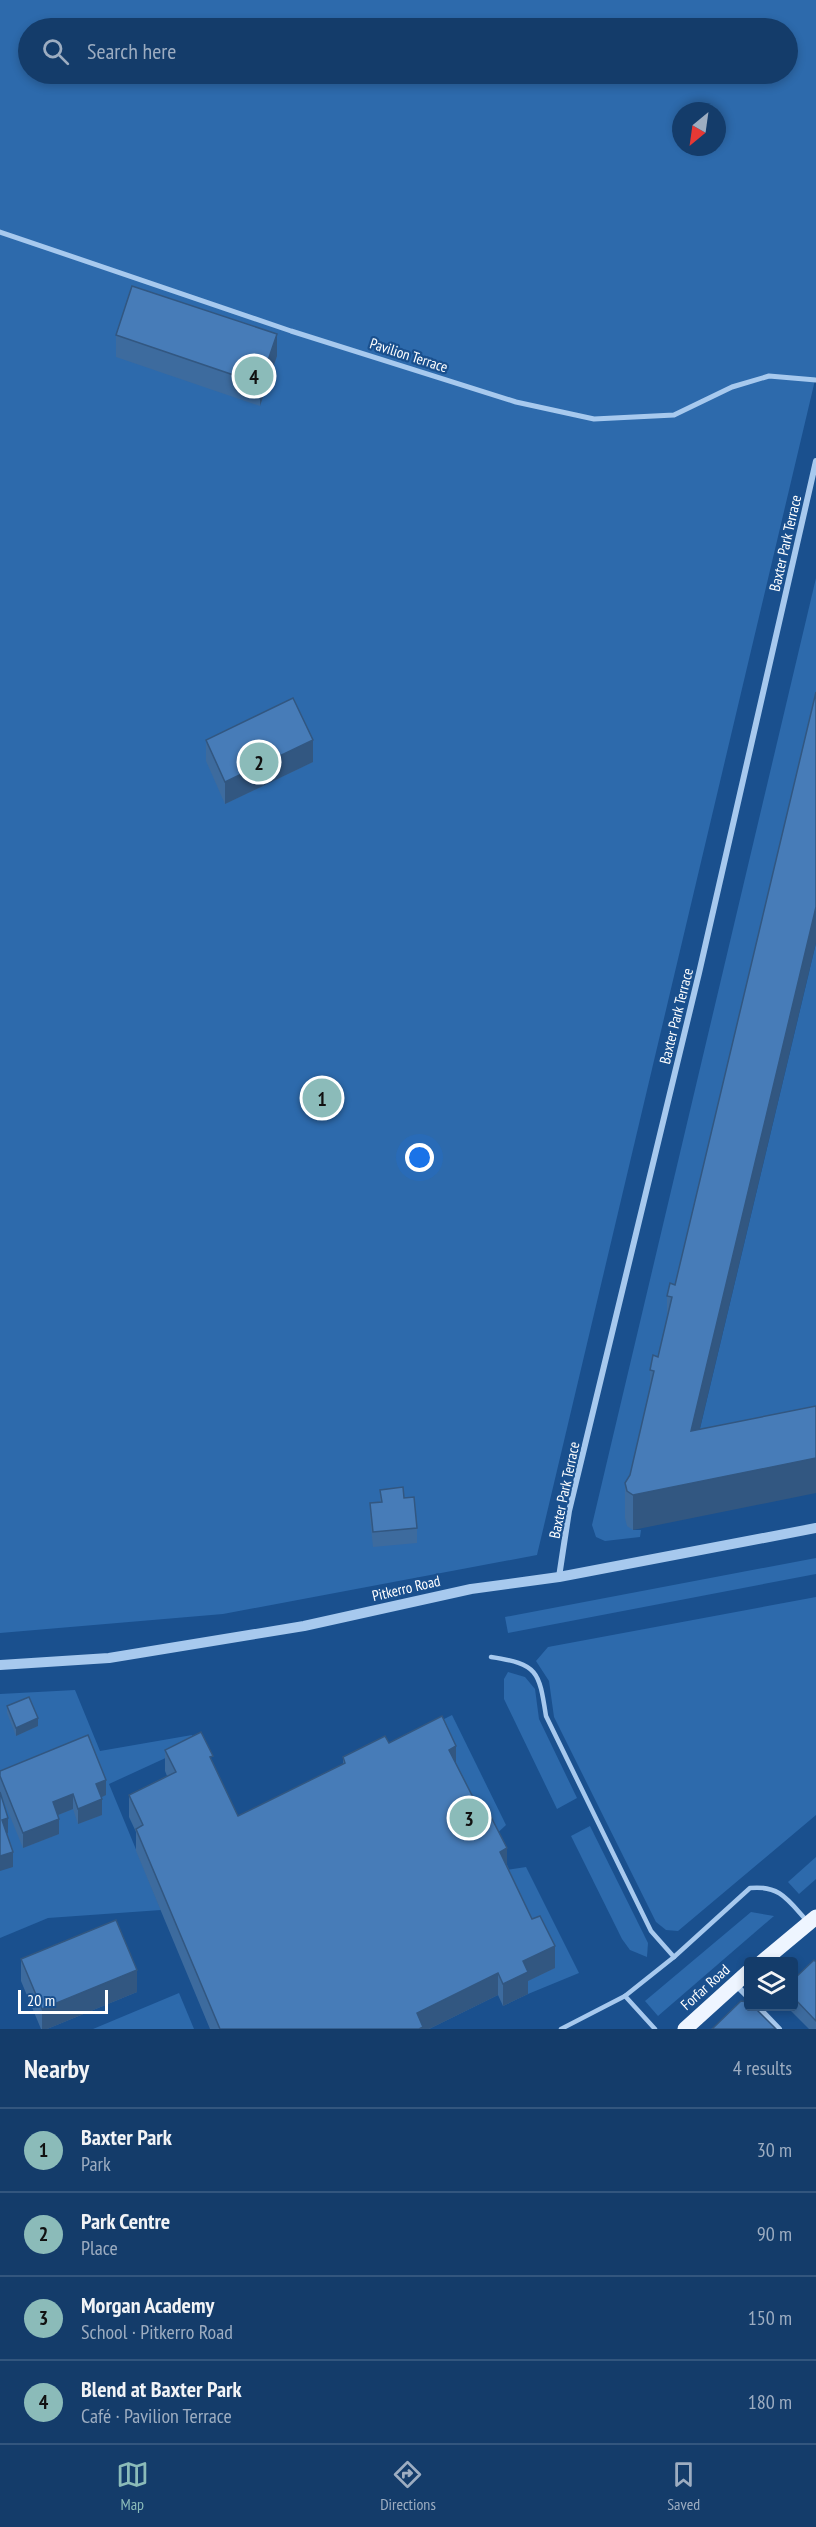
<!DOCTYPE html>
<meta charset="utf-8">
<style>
:root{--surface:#143c6a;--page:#1d4370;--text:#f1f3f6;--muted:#9dadc1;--line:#33567e;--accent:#8bbbb9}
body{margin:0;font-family:"PT Sans Narrow",sans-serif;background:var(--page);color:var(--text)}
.controls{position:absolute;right:18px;bottom:18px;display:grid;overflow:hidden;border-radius:6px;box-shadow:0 3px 9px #0003}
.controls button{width:54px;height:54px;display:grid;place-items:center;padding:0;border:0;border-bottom:2px solid var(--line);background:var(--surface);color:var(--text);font:30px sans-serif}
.compass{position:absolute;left:672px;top:102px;width:54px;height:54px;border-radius:50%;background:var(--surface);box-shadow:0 3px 9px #0003;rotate:209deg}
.scale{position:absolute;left:18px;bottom:15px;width:90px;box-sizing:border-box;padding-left:6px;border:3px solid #fff;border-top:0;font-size:16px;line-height:21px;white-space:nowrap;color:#fff;-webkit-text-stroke:4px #1a508e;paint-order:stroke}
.you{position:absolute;left:420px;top:1158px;width:21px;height:21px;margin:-15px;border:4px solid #fff;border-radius:50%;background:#1a73e8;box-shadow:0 0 0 9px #1a73e833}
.badge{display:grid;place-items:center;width:39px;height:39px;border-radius:50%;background:var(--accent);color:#111;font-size:20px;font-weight:700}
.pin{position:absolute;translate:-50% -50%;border:3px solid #fff;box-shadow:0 2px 6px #0006}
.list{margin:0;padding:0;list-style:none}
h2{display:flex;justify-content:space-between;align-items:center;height:78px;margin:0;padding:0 24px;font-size:26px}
h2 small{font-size:20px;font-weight:400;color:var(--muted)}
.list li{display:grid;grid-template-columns:39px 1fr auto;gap:18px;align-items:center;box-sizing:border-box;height:84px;padding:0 24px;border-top:2px solid var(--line)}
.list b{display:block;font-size:22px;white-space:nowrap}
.list p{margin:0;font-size:20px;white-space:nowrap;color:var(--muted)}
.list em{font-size:20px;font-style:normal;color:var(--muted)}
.icon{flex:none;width:33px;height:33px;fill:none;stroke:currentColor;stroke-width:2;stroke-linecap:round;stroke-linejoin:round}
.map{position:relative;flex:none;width:816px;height:2029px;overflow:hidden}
.search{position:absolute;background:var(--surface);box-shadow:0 3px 9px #0003;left:18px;right:18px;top:18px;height:66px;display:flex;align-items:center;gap:15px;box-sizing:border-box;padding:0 21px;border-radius:33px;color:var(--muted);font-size:22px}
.sheet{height:414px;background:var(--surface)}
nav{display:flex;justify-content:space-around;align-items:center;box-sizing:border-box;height:84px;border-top:2px solid var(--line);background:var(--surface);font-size:16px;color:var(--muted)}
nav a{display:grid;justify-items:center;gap:3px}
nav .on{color:var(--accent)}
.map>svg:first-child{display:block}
</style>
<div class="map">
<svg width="816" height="2029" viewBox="0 0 816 2029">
<rect width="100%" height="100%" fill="#1a508e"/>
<g fill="#2d6aac" fill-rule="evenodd">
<path d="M 0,0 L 816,0 L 816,376 L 537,1555 L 223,1614 L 0,1633 ZM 28,28 L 788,28 L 788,74 L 28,74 ZM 681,111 L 717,111 L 717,147 L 681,147 Z"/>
<polygon points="816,578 816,727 633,1530 641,1530 640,1537 605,1541 596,1537 592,1525"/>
<polygon points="816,943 816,1442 691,1466"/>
<polygon points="816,1558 816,1574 508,1633 505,1617"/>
<polygon points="816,1597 816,1815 678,1931 666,1930 656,1922 554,1717 549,1681 536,1661 548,1647"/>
<polygon points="508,1672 525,1677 535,1689 539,1719 577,1798 557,1809 504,1699 504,1679"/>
<polygon points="75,1690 100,1751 192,1735 196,1744 109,1784 161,1910 48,1918 0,1938 0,1694"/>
<polygon points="452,1715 506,1825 491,1839 395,1744"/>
<polygon points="590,1826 648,1943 647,1957 630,1950 622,1939 571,1836"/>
<polygon points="816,1857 816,1879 799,1894 788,1882"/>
<polygon points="526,1867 579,1973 528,1994 523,1983 555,1967 507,1870"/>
<polygon points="751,1912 774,1916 658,2016 645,2001"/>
<polygon points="179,1993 194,2029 93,2029"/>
</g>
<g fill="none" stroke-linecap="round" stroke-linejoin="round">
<g stroke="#a7c9ee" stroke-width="4.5">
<path d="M 491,1657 C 538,1664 539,1671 546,1716 L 651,1931 L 674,1957"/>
<polyline points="625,1996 655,2029"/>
<path d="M 561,2029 L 625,1996 L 674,1957 L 750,1888 C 780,1885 788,1900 807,1921"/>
</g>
<polyline stroke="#a7c9ee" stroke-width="5" points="0,232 291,331 516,402 594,419 674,415 732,387 769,376 816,380"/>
<g stroke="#a7c9ee" stroke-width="6">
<polyline points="559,1577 569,1511 699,973 816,461"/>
<polyline points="736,1985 748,1997"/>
<polyline points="757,2006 779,2029"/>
</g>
<polyline stroke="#a7c9ee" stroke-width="10" points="0,1665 109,1658 304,1626 471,1589 559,1577 816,1528"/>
<g stroke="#eef5ff" stroke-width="15">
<polyline points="762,1962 816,1917"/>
<polyline points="685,2029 748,1972"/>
</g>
</g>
<g fill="#3d6b9e">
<polygon points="116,335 277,356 260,406 116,357"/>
<polygon points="206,740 313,762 225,804 206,761"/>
<polygon points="675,1285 633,1530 627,1526 625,1518 625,1483 630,1475 650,1391 650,1370 658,1357 667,1317 667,1296"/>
<polygon points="380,1490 404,1498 417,1528 417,1543 373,1547 370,1518 370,1503 380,1502"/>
<polygon points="7,1706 38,1726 16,1736 7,1713"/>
<polygon points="389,1743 456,1764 507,1865 555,1968 528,1981 528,1994 503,2006 498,1995 429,2029 210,2029 136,1851 136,1832 129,1817 129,1795 167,1776 165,1771 165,1750 213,1764 238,1816 343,1765 343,1757"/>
<polygon points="0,1771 106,1795 101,1797 102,1815 78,1824 73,1809 58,1815 59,1834 23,1848 0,1792"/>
<polygon points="21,1959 137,1992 47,2029 41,2029 21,1981"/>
<polygon points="816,1962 816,2029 809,2029 787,2007 794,2007 794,1979"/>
</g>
<g fill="#325781">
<polygon points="277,334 277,356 260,406 260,384"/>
<polygon points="313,740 313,762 225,804 225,782"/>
<polygon points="816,907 816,943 691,1466 691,1431"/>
<polygon points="816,1458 816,1493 633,1530 633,1495"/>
<polygon points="38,1718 38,1726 16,1736 16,1728"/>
<polygon points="456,1746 456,1768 449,1750"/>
<polygon points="106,1780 106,1795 96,1800 96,1784"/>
<polygon points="73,1794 73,1809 53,1817 53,1802"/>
<polygon points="102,1799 102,1815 78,1824 78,1809"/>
<polygon points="8,1818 8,1833 2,1835 2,1820"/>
<polygon points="59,1819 59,1834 23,1848 23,1833"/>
<polygon points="507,1848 507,1870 500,1852"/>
<polygon points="13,1852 13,1867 0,1871 0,1856"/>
<polygon points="555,1946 555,1968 528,1981 528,1994 503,2006 503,1984 523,1961"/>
<polygon points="137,1970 137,1992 47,2029 42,2029 42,2009"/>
<polygon points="498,1973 498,1995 429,2029 417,2029 417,2013"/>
</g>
<g fill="#477cb8" stroke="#325781" stroke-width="1.5">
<polygon points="132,286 277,334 260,384 116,335"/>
<polygon points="816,692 816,907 691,1431 816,1406 816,1458 633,1495 627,1491 625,1483 630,1475 654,1371 650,1370 653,1355 658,1357 672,1297 667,1296 670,1283 675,1285"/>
<polygon points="293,698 313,740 225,782 206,740"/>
<polygon points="403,1487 404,1498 414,1497 417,1528 373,1532 370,1503 382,1502 380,1490"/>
<polygon points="29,1697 38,1718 16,1728 7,1706"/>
<polygon points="442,1716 456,1746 449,1750 485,1821 491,1817 507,1848 500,1852 532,1919 540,1916 555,1946 523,1961 528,1972 503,1984 498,1973 417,2013 423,2027 419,2029 220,2029 136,1829 143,1825 129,1795 176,1772 165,1750 201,1732 213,1756 210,1757 238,1816 345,1763 343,1757 385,1736 389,1743"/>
<polygon points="88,1735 106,1780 96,1784 102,1799 78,1809 73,1794 53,1802 59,1819 23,1833 0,1776 0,1771"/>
<polygon points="0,1792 8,1818 2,1820 13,1852 0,1856"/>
<polygon points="116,1920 137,1970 42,2009 21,1959"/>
<polygon points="814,1960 816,1962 816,2021 794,1998 794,1979"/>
<polygon points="741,2001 748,2002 748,2007 754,2007 776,2029 712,2029"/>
</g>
<g text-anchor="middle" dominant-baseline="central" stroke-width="4.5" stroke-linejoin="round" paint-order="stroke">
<g font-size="15" fill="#fff" stroke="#1a508e">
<text transform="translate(409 355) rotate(18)">Pavilion Terrace</text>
<text transform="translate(785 543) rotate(-77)">Baxter Park Terrace</text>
<text transform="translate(676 1016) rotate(-76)">Baxter Park Terrace</text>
<text transform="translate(564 1490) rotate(-78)">Baxter Park Terrace</text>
<text transform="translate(406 1588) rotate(-13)">Pitkerro Road</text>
<text transform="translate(705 1987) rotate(-42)">Forfar Road</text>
</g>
</g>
</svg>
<div class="controls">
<button><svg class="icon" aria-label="layers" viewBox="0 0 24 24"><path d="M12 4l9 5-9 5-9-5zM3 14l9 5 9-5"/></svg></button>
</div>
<svg class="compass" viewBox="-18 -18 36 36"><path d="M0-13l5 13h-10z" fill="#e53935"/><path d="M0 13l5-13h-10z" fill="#9dadc1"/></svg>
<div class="scale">20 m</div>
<div class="you"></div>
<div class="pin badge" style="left:322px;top:1098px">1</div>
<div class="pin badge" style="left:259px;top:762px">2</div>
<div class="pin badge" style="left:469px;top:1818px">3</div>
<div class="pin badge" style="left:254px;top:376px">4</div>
<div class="search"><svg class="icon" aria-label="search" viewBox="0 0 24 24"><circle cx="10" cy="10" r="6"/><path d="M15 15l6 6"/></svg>Search here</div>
</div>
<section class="sheet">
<h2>Nearby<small>4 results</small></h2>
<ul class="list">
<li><span class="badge">1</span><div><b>Baxter Park</b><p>Park</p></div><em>30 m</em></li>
<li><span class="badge">2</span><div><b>Park Centre</b><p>Place</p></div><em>90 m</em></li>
<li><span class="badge">3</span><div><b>Morgan Academy</b><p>School · Pitkerro Road</p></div><em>150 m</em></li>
<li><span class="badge">4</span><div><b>Blend at Baxter Park</b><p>Café · Pavilion Terrace</p></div><em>180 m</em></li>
</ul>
</section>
<nav>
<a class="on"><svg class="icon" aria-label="map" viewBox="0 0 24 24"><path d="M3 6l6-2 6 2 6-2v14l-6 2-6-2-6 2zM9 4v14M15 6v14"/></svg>Map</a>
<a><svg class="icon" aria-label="directions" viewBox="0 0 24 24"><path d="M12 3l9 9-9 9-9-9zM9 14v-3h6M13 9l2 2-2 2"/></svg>Directions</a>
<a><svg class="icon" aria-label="saved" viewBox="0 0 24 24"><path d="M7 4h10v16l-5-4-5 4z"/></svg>Saved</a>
</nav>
